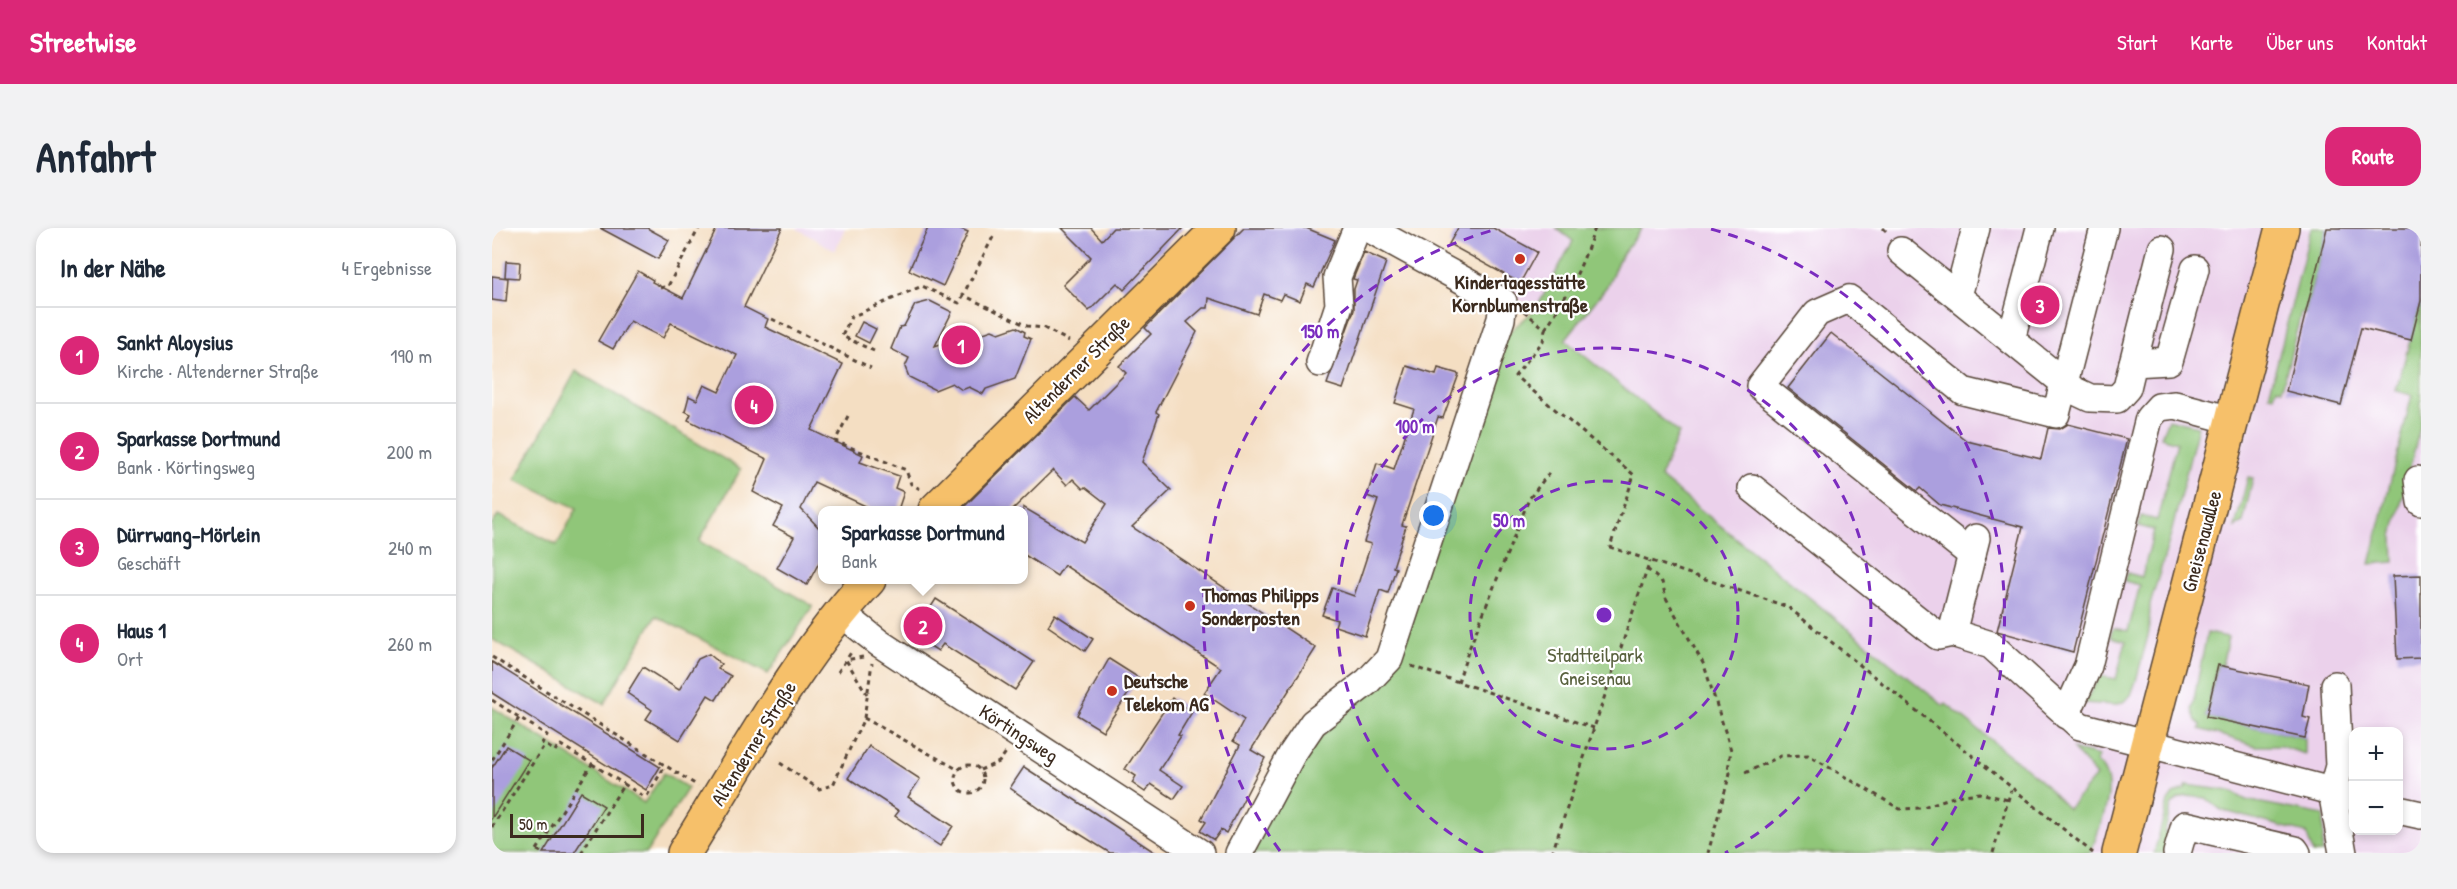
<!DOCTYPE html>
<html lang="de">
<meta charset="utf-8">
<style>
:root{--surface:#fff;--page:#f2f2f3;--text:#1f2937;--muted:#747a83;--line:#e0e1e3;--accent:#db2777}
body{margin:0;font-family:"Patrick Hand",sans-serif;background:var(--page);color:var(--text)}
.controls{position:absolute;right:18px;bottom:18px;display:grid;overflow:hidden;border-radius:12px;box-shadow:0 3px 9px #0003}
.controls button{width:54px;height:54px;display:grid;place-items:center;padding:0;border:0;border-bottom:2px solid var(--line);background:var(--surface);color:var(--text);font:30px sans-serif}
.scale{position:absolute;left:18px;bottom:15px;width:134px;box-sizing:border-box;padding-left:6px;border:3px solid #3b2a1e;border-top:0;font-size:16px;line-height:21px;white-space:nowrap;color:#3b2a1e;-webkit-text-stroke:4px #fff;paint-order:stroke}
.you{position:absolute;left:942px;top:288px;width:21px;height:21px;margin:-15px;border:4px solid #fff;border-radius:50%;background:#1a73e8;box-shadow:0 0 0 9px #1a73e833}
.badge{display:grid;place-items:center;width:39px;height:39px;border-radius:50%;background:var(--accent);color:#fff;font-size:20px;font-weight:700}
.pin{position:absolute;translate:-50% -50%;border:3px solid #fff;box-shadow:0 2px 6px #0006}
.popup{position:absolute;left:326px;top:278px;width:210px;height:78px;box-sizing:border-box;display:grid;place-content:center;border-radius:12px;background:var(--surface);filter:drop-shadow(0 2px 4px #0005);font-size:20px;white-space:nowrap;color:var(--muted)}
.popup b{font-size:22px;color:var(--text)}
.popup::after{content:'';position:absolute;left:50%;top:100%;margin-left:-12px;border:12px solid transparent;border-top-color:var(--surface)}
.list{margin:0;padding:0;list-style:none}
h2{display:flex;justify-content:space-between;align-items:center;height:78px;margin:0;padding:0 24px;font-size:26px}
h2 small{font-size:20px;font-weight:400;color:var(--muted)}
.list li{display:grid;grid-template-columns:39px 1fr auto;gap:18px;align-items:center;box-sizing:border-box;height:96px;padding:0 24px;border-top:2px solid var(--line)}
.list b{display:block;font-size:22px;white-space:nowrap}
.list p{margin:0;font-size:20px;white-space:nowrap;color:var(--muted)}
.list em{font-size:20px;font-style:normal;color:var(--muted)}
.map{position:relative;flex:none;width:1929px;height:625px;overflow:hidden;border-radius:18px}
header{display:flex;align-items:center;gap:36px;box-sizing:border-box;height:84px;padding:0 30px;background:var(--accent);color:#fff}
header strong{font-size:28px}
nav{display:flex;gap:33px;margin-inline-start:auto;font-size:21px}
.intro{display:flex;align-items:center;justify-content:space-between;box-sizing:border-box;height:144px;padding:0 36px}
h1{margin:0;font-size:42px}
.button{padding:15px 27px;border-radius:18px;background:var(--accent);color:#fff;font-size:21px;font-weight:700}
main{display:flex;gap:36px;padding:0 36px}
aside{flex:1;background:var(--surface);border-radius:18px;box-shadow:0 3px 9px #0003}
.map>svg:first-child{display:block}
</style>
<header>
<strong>Streetwise</strong>
<nav><a>Start</a><a>Karte</a><a>Über uns</a><a>Kontakt</a></nav>
</header>
<div class="intro"><h1>Anfahrt</h1><a class="button">Route</a></div>
<main>
<aside>
<h2>In der Nähe<small>4 Ergebnisse</small></h2>
<ul class="list">
<li><span class="badge">1</span><div><b>Sankt Aloysius</b><p>Kirche · Altenderner Straße</p></div><em>190 m</em></li>
<li><span class="badge">2</span><div><b>Sparkasse Dortmund</b><p>Bank · Körtingsweg</p></div><em>200 m</em></li>
<li><span class="badge">3</span><div><b>Dürrwang-Mörlein</b><p>Geschäft</p></div><em>240 m</em></li>
<li><span class="badge">4</span><div><b>Haus 1</b><p>Ort</p></div><em>260 m</em></li>
</ul>
</aside>
<div class="map">
<svg width="1929" height="625" viewBox="0 0 1929 625">
<rect width="100%" height="100%" fill="#fff"/>
<filter id="ink" filterUnits="userSpaceOnUse"><feTurbulence type="fractalNoise" baseFrequency=".0167" numOctaves="2"/><feDisplacementMap in="SourceGraphic" scale="12" xChannelSelector="R" yChannelSelector="G"/><feConvolveMatrix kernelMatrix="1 2 1 2 8 2 1 2 1" color-interpolation-filters="sRGB"/></filter>
<filter id="wash" filterUnits="userSpaceOnUse"><feTurbulence type="fractalNoise" baseFrequency=".008" numOctaves="4" result="noise"/><feDisplacementMap in="SourceGraphic" scale="24" xChannelSelector="R" yChannelSelector="G"/><feGaussianBlur stdDeviation="1.35" result="paint"/><feColorMatrix in="noise" values="0 0 0 0 0 0 0 0 0 0 0 0 0 0 0 0 0 1.4 0 .05"/><feComposite in="paint" operator="in"/></filter>
<g filter="url(#wash)">
<rect width="100%" height="100%" fill="#f4dec2"/>
<g fill="#ebd1eb" fill-rule="evenodd">
<polygon points="304,0 353,0 343,23"/>
<polygon points="957,0 1064,0 1081,13 1044,81 1006,61 1013,47 957,16 963,4"/>
<path d="M 1150,0 L 1929,0 L 1929,625 L 1599,625 L 1602,613 L 1542,551 L 1168,249 L 1073,112 L 1115,58 L 1128,29 ZM 1862,503 L 1906,503 L 1906,602 L 1862,602 Z"/>
</g>
<g fill="#90c679" stroke="#66784c" stroke-width="1.5">
<path d="M 1064,0 L 1150,0 L 1128,29 L 1115,58 L 1073,112 L 1187,205 L 1168,249 L 1452,478 L 1454,476 L 1545,549 L 1576,581 L 1604,548 L 1581,521 L 1607,528 L 1604,533 C 1631,556 1606,598 1599,625 L 748,625 L 825,511 L 880,463 L 1011,109 L 1044,81 L 1081,13 Z"/>
<polygon points="1819,0 1835,0 1813,86 1809,85 1790,161 1785,160 1782,168 1777,167"/>
<polygon points="1929,73 1929,195 1901,308 1902,334 1878,336 1920,167 1904,163"/>
<polygon points="84,143 249,241 207,313 321,378 276,446 164,388 112,476 0,411 0,297 6,287 65,317 85,280 23,252"/>
<polygon points="1676,191 1706,198 1678,310 1658,377 1657,404 1644,453 1639,467 1631,474 1623,477 1592,475 1608,448 1624,451 1634,413 1618,409 1621,400 1636,403 1648,357 1632,353 1635,345 1650,349 1662,302 1646,298 1649,288 1665,292 1685,214 1669,209"/>
<polygon points="1756,249 1761,250 1751,294 1743,299"/>
<polygon points="1715,405 1736,409 1730,438 1725,437 1714,489 1813,510 1813,526 1788,518 1764,518 1708,501 1709,497 1704,493 1700,481"/>
<polygon points="0,479 152,575 172,545 196,560 154,625 0,625"/>
<polygon points="1695,557 1738,563 1754,572 1832,587 1830,625 1821,625 1814,605 1729,582 1714,570 1694,568 1686,571 1679,578 1673,603 1680,625 1662,625 1676,573 1681,566 1693,561"/>
</g>
<g id="blocks">
<g fill="#ab9fde">
<polygon points="108,0 155,0 177,12 166,31"/>
<polygon points="225,0 290,0 252,79 276,91 273,99 351,136 319,202 371,227 368,234 407,248 403,260 412,264 406,282 382,282 322,254 309,281 330,303 330,329 315,357 285,340 302,309 281,298 291,280 261,264 275,231 196,192 199,186 193,183 197,168 205,172 212,157 227,164 245,127 179,95 171,110 138,93 121,121 106,113 146,43 161,52 160,54 191,70"/>
<polygon points="436,0 467,0 476,4 451,58 417,42"/>
<polygon points="570,0 599,0 610,12 621,0 691,0 632,62 625,55 597,83 571,57 599,29"/>
<polygon points="752,0 814,0 843,12 822,59 815,56 808,73 791,66 788,72 772,66 765,86 717,70 716,80 711,80 695,94 705,104 664,184 667,186 650,234 679,262 640,299 824,420 759,522 773,530 734,605 729,602 722,612 708,603 714,594 709,591 748,517 741,513 752,492 712,465 729,440 572,337 565,348 531,326 531,279 590,314 615,276 593,259 591,261 581,251 575,257 561,242 520,282 469,282 583,169 597,182 634,145 627,138 659,106 653,100"/>
<polygon points="966,0 1001,0 1045,24 1028,55 957,16"/>
<polygon points="1835,0 1929,0 1929,73 1919,112 1869,100 1849,177 1794,163"/>
<polygon points="872,24 894,34 851,161 835,156 862,82 862,61 865,52 861,51"/>
<polygon points="14,33 28,34 27,50 13,49"/>
<polygon points="0,48 16,50 14,74 0,72"/>
<polygon points="438,73 460,84 443,118 471,108 477,110 500,102 507,105 524,99 533,104 532,108 539,111 523,151 494,161 491,166 477,159 470,162 460,155 443,162 417,149 413,139 417,130 399,121 408,99 412,98 423,77"/>
<polygon points="370,94 384,101 377,115 363,108"/>
<polygon points="1339,105 1475,213 1549,231 1556,200 1568,201 1576,196 1635,211 1581,424 1505,403 1531,299 1448,277 1428,260 1425,263 1296,160"/>
<polygon points="915,138 944,147 946,140 967,146 951,190 946,189 910,297 914,298 901,339 904,340 896,365 888,362 873,408 843,398 845,392 830,387 840,360 862,368 879,316 872,314 886,272 875,268 885,235 902,241 922,181 903,175"/>
<polygon points="1929,347 1929,430 1905,431 1901,348"/>
<polygon points="444,371 542,434 523,462 451,416 446,423 421,407"/>
<polygon points="563,386 601,411 593,423 556,398"/>
<polygon points="217,426 229,436 226,441 239,448 224,472 216,467 188,512 154,491 160,482 135,465 151,439 187,462 206,431"/>
<polygon points="617,431 647,450 611,503 585,487"/>
<polygon points="0,434 168,539 154,562 0,465"/>
<polygon points="1726,437 1817,456 1811,489 1818,491 1813,510 1714,489"/>
<polygon points="680,470 700,484 686,507 689,508 667,542 691,558 682,571 659,556 653,564 640,555 644,548 633,541"/>
<polygon points="14,518 37,532 0,590 0,540"/>
<polygon points="377,518 428,551 416,569 461,598 448,618 403,588 407,583 356,550"/>
<polygon points="532,539 577,568 664,625 618,625 551,583 518,560"/>
<polygon points="89,564 112,578 82,625 51,625"/>
</g>
</g>
</g>
<g filter="url(#ink)">
<use href="#blocks" fill-opacity="0" stroke="#574537" stroke-width="1.5"/>
<g fill="none" stroke-linecap="round" stroke-linejoin="round">
<defs>
<g id="minor">
<polyline points="1409,23 1581,162 1598,170 1625,171 1635,160 1641,135 1677,133 1703,41"/>
<polyline points="1466,68 1484,0"/>
<polyline points="1519,112 1548,0"/>
<polyline points="828,135 847,77 845,49 865,0"/>
<polyline points="1641,135 1670,21"/>
<polyline points="1926,252 1929,274"/>
<polyline points="1260,260 1446,408 1460,405"/>
<polyline points="1484,310 1460,405 1499,417 1588,498 1862,569"/>
<polyline points="1480,327 1268,158 1325,85 1357,71 1471,163 1564,186 1612,0"/>
<polyline points="348,384 387,415 708,625"/>
<polyline points="1843,457 1847,538 1840,563 1851,625"/>
<polyline points="1574,487 1596,438 1657,190 1667,179 1683,177 1740,192"/>
<polyline points="1906,582 1929,587"/>
<polyline points="747,625 800,526 821,495 875,454 897,431 1009,91 1011,74 876,0"/>
<polyline points="1685,625 1693,597 1803,622 1805,625"/>
</g>
<g id="major">
<polyline points="443,282 727,0"/>
<path d="M 192,625 C 250,533 303,432 377,352"/>
<polyline points="1627,625 1790,0"/>
</g>
</defs>
<use href="#minor" stroke="#574537" stroke-width="30"/>
<use href="#major" stroke="#574537" stroke-width="36"/>
<g stroke="#574537" stroke-width="3" stroke-dasharray="4.5 4.5" stroke-linecap="butt">
<polyline points="1391,0 1394,3"/>
<polyline points="501,9 471,67 535,98 552,100 577,113"/>
<polyline points="168,60 176,58 207,0"/>
<polyline points="1032,83 1053,101 1051,113 1023,148 1142,247 1118,319 1296,379 1601,625"/>
<polyline points="280,91 379,140"/>
<path d="M 1053,101 C 1076,68 1090,38 1103,0"/>
<polyline points="382,123 350,108 359,89 430,58 467,75 471,68"/>
<polyline points="356,188 343,213 414,242 419,256 428,261"/>
<polyline points="1155,341 1170,354 1174,370 1212,437 1239,522 1236,542 1238,545 1216,625"/>
<polyline points="0,429 206,558"/>
<polyline points="371,429 354,432 375,466"/>
<polyline points="919,438 1102,500"/>
<polyline points="346,444 360,423"/>
<polyline points="966,454 977,421 1037,271 1057,245"/>
<polyline points="0,472 55,507 50,515 63,523 67,516 100,536 43,625"/>
<polyline points="372,490 467,542"/>
<polyline points="0,532 27,490"/>
<polyline points="288,535 327,561 341,557 372,490 380,435"/>
<polyline points="100,536 132,556"/>
<circle cx="477" cy="551" r="14"/>
<polyline points="0,537 1,538"/>
<polyline points="488,542 507,534 515,523"/>
<polyline points="1253,545 1289,528 1316,527 1408,581 1428,580 1464,568 1488,565 1516,572"/>
<polyline points="0,599 53,516"/>
<polyline points="45,622 51,625"/>
<polyline points="89,625 132,556 151,568 155,568 173,538"/>
<polyline points="1060,625 1158,333"/>
<polyline points="1501,625 1519,562"/>
</g>
<use href="#minor" stroke="#fff" stroke-width="27"/>
<use href="#major" stroke="#f6c06b" stroke-width="33"/>
</g>
</g>
<g fill="none" stroke="#7b2cbf" stroke-width="3" stroke-dasharray="10 8">
<circle cx="1112" cy="387" r="134"/>
<path d="M991 625A267 267 0 1 1 1233 625"/>
<path d="M788 623A401 401 0 0 1 1005 1M1219 1A401 401 0 0 1 1436 623"/>
</g>
<g fill="#c8321e" stroke="#fff" stroke-width="2">
<circle cx="1028" cy="31" r="6"/>
<circle cx="698" cy="378" r="6"/>
<circle cx="620" cy="463" r="6"/>
</g>
<g text-anchor="middle" dominant-baseline="central" stroke-width="4.5" stroke-linejoin="round" paint-order="stroke">
<g font-size="20" font-weight="bold" fill="#3b2a1e" stroke="#fff" text-anchor="start">
<text x="1028" y="53" text-anchor="middle">Kindertagesstätte<tspan x="1028" dy="23">Kornblumenstraße</tspan></text>
<text x="710" y="366">Thomas Philipps<tspan x="710" dy="23">Sonderposten</tspan></text>
<text x="632" y="452">Deutsche<tspan x="632" dy="23">Telekom AG</tspan></text>
</g>
<g font-size="20" fill="#3b2a1e" stroke="#fff">
<text transform="translate(584 141) rotate(-45)">Altenderner Straße</text>
<text transform="translate(1709 313) rotate(-75)">Gneisenauallee</text>
<text transform="translate(527 505) rotate(33)">Körtingsweg</text>
<text transform="translate(261 515) rotate(-58)">Altenderner Straße</text>
</g>
<g font-size="20" fill="#59613e" stroke="#fff">
<text x="1103" y="426">Stadtteilpark<tspan x="1103" dy="23">Gneisenau</tspan></text>
</g>
</g>
<circle cx="1112" cy="387" r="9" fill="#7b2cbf" stroke="#fff" stroke-width="3"/>
<g font-size="18" text-anchor="middle" font-weight="bold" fill="#7b2cbf" stroke="#fff" stroke-width="4.5" stroke-linejoin="round" paint-order="stroke">
<text x="828" y="110">150 m</text>
<text x="923" y="205">100 m</text>
<text x="1017" y="299">50 m</text>
</g>
</svg>
<div class="controls">
<button>+</button>
<button>−</button>
</div>
<div class="scale">50 m</div>
<div class="you"></div>
<div class="pin badge" style="left:469px;top:117px">1</div>
<div class="pin badge" style="left:431px;top:398px">2</div>
<div class="popup"><b>Sparkasse Dortmund</b>Bank</div>
<div class="pin badge" style="left:1548px;top:77px">3</div>
<div class="pin badge" style="left:262px;top:177px">4</div>
</div>
</main>
